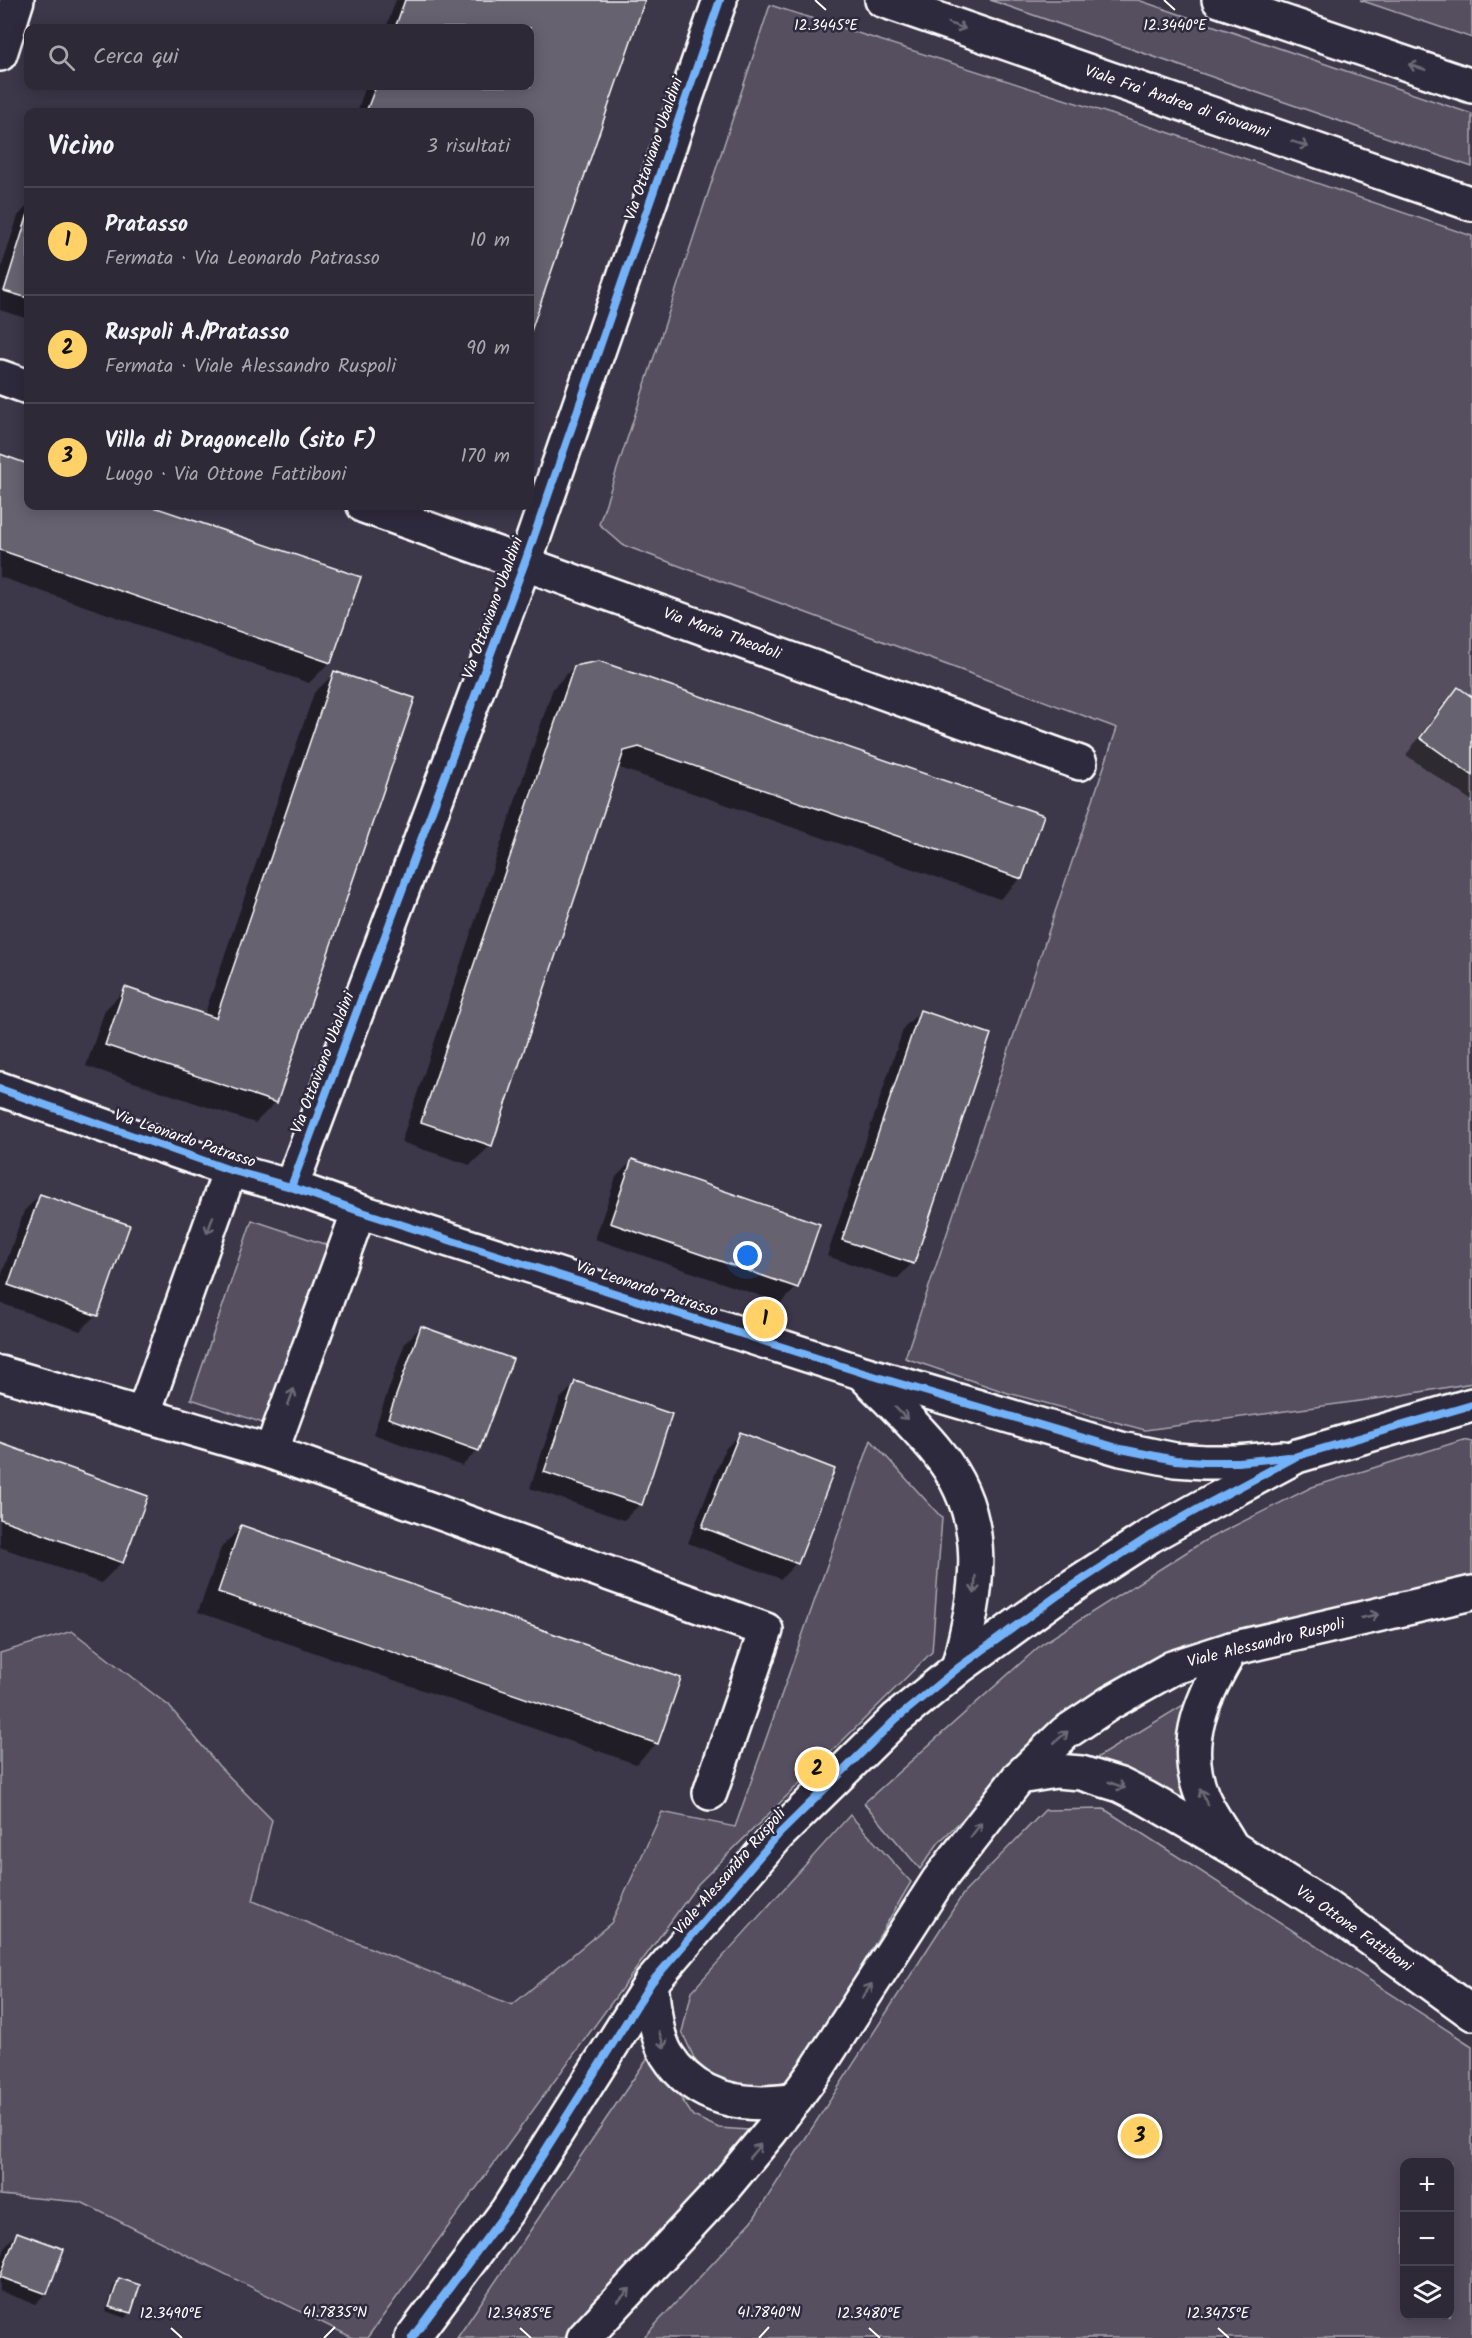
<!DOCTYPE html>
<html lang="it">
<meta charset="utf-8">
<style>
:root{--surface:#2d2937;--page:#35313f;--text:#f1f3f6;--muted:#a7a6ad;--line:#484552;--accent:#ffd166}
body{margin:0;font-family:Kalam,sans-serif;background:var(--page);color:var(--text)}
.controls{position:absolute;right:18px;bottom:18px;display:grid;overflow:hidden;border-radius:12px;box-shadow:0 3px 15px #0003}
.controls button{width:54px;height:54px;display:grid;place-items:center;padding:0;border:0;border-bottom:2px solid var(--line);background:var(--surface);color:var(--text);font:30px sans-serif}
.you{position:absolute;left:748px;top:1256px;width:21px;height:21px;margin:-15px;border:4px solid #fff;border-radius:50%;background:#1a73e8;box-shadow:0 0 0 9px #1a73e833}
.badge{display:grid;place-items:center;width:39px;height:39px;border-radius:50%;background:var(--accent);color:#111;font-size:20px;font-weight:700}
.pin{position:absolute;translate:-50% -50%;border:3px solid #fff;box-shadow:0 2px 6px #0006}
.list{margin:0;padding:0;list-style:none}
h2{display:flex;justify-content:space-between;align-items:center;height:78px;margin:0;padding:0 24px;font-size:26px}
h2 small{font-size:20px;font-weight:400;color:var(--muted)}
.list li{display:grid;grid-template-columns:39px 1fr auto;gap:18px;align-items:center;box-sizing:border-box;height:108px;padding:0 24px;border-top:2px solid var(--line)}
.list b{display:block;font-size:22px;white-space:nowrap}
.list p{margin:0;font-size:20px;white-space:nowrap;color:var(--muted)}
.list em{font-size:20px;font-style:normal;color:var(--muted)}
.icon{flex:none;width:33px;height:33px;fill:none;stroke:currentColor;stroke-width:2;stroke-linecap:round;stroke-linejoin:round}
.map{position:relative;flex:none;width:1472px;height:2338px;overflow:hidden}
.search{position:absolute;background:var(--surface);box-shadow:0 3px 15px #0003;left:24px;top:24px;width:510px;height:66px;display:flex;align-items:center;gap:15px;box-sizing:border-box;padding:0 21px;border-radius:12px;color:var(--muted);font-size:22px}
.panel{position:absolute;background:var(--surface);box-shadow:0 3px 15px #0003;left:24px;top:108px;width:510px;height:402px;border-radius:12px}
.map>svg:first-child{display:block}
</style>
<div class="map">
<svg width="1472" height="2338" viewBox="0 0 1472 2338">
<rect width="100%" height="100%" fill="#3c3749"/>
<filter id="ink" filterUnits="userSpaceOnUse"><feTurbulence type="fractalNoise" baseFrequency=".0167" numOctaves="2"/><feDisplacementMap in="SourceGraphic" scale="12" xChannelSelector="R" yChannelSelector="G"/><feConvolveMatrix kernelMatrix="1 2 1 2 8 2 1 2 1" color-interpolation-filters="sRGB"/></filter>
<g filter="url(#ink)">
<g fill="#555060" stroke="#aaa8b0" stroke-width="1.5" fill-rule="evenodd">
<polygon points="990,0 1138,0 1472,114 1472,167"/>
<polygon points="1360,0 1472,0 1472,38"/>
<polygon points="770,5 1167,132 1472,236 1472,1383 1397,1396 1145,1430 1008,1393 905,1358 1117,728 623,545 599,524"/>
<polygon points="252,1220 330,1246 269,1425 191,1399"/>
<polygon points="871,1440 942,1518 932,1652 698,1884 367,2338 353,2338 81,2202 0,2195 0,1653 72,1631 169,1706 219,1766 272,1820 253,1901 512,2005 611,1923 662,1812 735,1827"/>
<polygon points="1463,1440 1472,1442 1472,1576 1333,1608 1063,1722 939,1842 920,1869 864,1803 1042,1644 1204,1541 1312,1487"/>
<polygon points="1183,1705 1191,1708 1190,1806 1097,1766 1098,1757"/>
<path d="M 1104,1809 L 1472,2046 L 1472,2338 L 643,2338 L 752,2221 L 963,1894 L 1045,1810 ZM 1404,2162 L 1450,2162 L 1450,2316 L 1404,2316 Z"/>
<polygon points="850,1815 911,1882 824,2031 794,2079 769,2093 754,2097 707,2074 695,2060 682,2032 692,1991"/>
<polygon points="653,2050 672,2085 693,2116 719,2128 762,2131 575,2338 457,2338"/>
</g>
<g fill="#0007">
<polygon points="396,0 644,0 530,330 530,112 357,112 366,86 530,86 530,28 386,28"/>
<polygon points="28,205 28,319 0,310 0,272 18,216"/>
<polygon points="0,456 28,465 28,506 146,506 359,578 330,662 309,683 0,577"/>
<polygon points="574,667 1021,878 1000,899 617,767 491,1145 470,1165 401,1142 553,688"/>
<polygon points="335,673 276,1102 255,1123 86,1066 105,1010 126,989 204,1016 314,693"/>
<polygon points="1458,689 1472,699 1472,801 1406,755 1443,704"/>
<polygon points="920,1012 912,1263 897,1279 827,1256 904,1027"/>
<polygon points="632,1161 797,1287 781,1303 595,1239 616,1177"/>
<polygon points="40,1195 128,1226 96,1315 80,1331 0,1303 0,1280 24,1211"/>
<polygon points="421,1327 478,1450 462,1466 373,1434 405,1343"/>
<polygon points="576,1383 640,1504 624,1520 530,1488 560,1399"/>
<polygon points="741,1433 796,1563 781,1579 688,1543 725,1449"/>
<polygon points="0,1445 122,1562 101,1583 0,1547"/>
<polygon points="241,1527 657,1743 636,1764 198,1612 221,1548"/>
<polygon points="17,2233 46,2293 35,2304 0,2291 0,2262 7,2244"/>
<polygon points="119,2280 138,2286 129,2313 125,2318 106,2311 114,2285"/>
</g>
<g fill="#666270" stroke="#fff" stroke-width="1.5">
<polygon points="405,0 645,0 530,334 530,112 366,112 376,86 530,86 530,28 395,28"/>
<polygon points="28,214 28,298 4,291"/>
<polygon points="0,454 28,464 28,506 151,506 361,577 331,663 0,550"/>
<polygon points="599,661 1044,815 1022,879 639,747 624,751 492,1146 421,1122 574,666"/>
<polygon points="334,671 415,698 277,1103 105,1045 125,987 216,1018"/>
<polygon points="1458,687 1472,697 1472,775 1420,738"/>
<polygon points="920,1010 991,1034 914,1264 842,1240"/>
<polygon points="632,1159 820,1224 798,1288 610,1223"/>
<polygon points="40,1194 130,1225 98,1316 8,1285"/>
<polygon points="421,1326 513,1359 479,1451 388,1418"/>
<polygon points="575,1381 672,1414 642,1505 544,1472"/>
<polygon points="740,1432 835,1469 798,1564 702,1527"/>
<polygon points="0,1443 148,1496 123,1563 0,1519"/>
<polygon points="241,1525 681,1678 658,1744 218,1592"/>
<polygon points="17,2232 64,2249 47,2294 0,2277"/>
<polygon points="119,2278 140,2285 131,2313 109,2307"/>
</g>
<g fill="none" stroke-linecap="round" stroke-linejoin="round">
<defs>
<g id="minor">
<polyline points="882,0 1472,204"/>
<polyline points="1219,0 1472,86"/>
<polyline points="0,54 17,0"/>
<polyline points="0,377 28,387"/>
<polyline points="364,506 1080,763"/>
<polyline points="0,1089 230,1170 291,1187 359,1211 860,1372 1121,1449 1175,1460 1204,1462 1238,1462 1283,1458"/>
<polyline points="291,1187 525,562 720,0"/>
<polyline points="0,1373 271,1452 766,1630 710,1793"/>
<path d="M 862,1373 C 887,1399 915,1424 938,1453 C 992,1519 978,1593 958,1668"/>
<polyline points="143,1415 230,1170"/>
<polyline points="271,1452 359,1211"/>
<polyline points="1019,1777 1056,1771 1081,1773 1120,1785 1146,1798 1233,1848 1325,1906 1472,2013"/>
<path d="M 1230,1844 C 1221,1828 1209,1813 1202,1796 C 1180,1741 1204,1696 1231,1649"/>
<path d="M 651,1983 C 654,2006 655,2035 667,2055 C 696,2101 747,2108 795,2100"/>
<polyline points="412,2338 507,2211 651,1983 778,1835 896,1719 958,1668 1057,1596 1150,1536 1200,1508 1297,1456 1472,1405"/>
<polyline points="584,2338 722,2190 771,2131 817,2069 938,1881 1019,1777 1065,1733 1110,1703 1172,1668 1231,1649 1472,1593"/>
</g>
</defs>
<use href="#minor" stroke="#fff" stroke-width="38"/>
<use href="#minor" stroke="#2f2a3d" stroke-width="33"/>
<defs>
<g id="cycleway">
<polyline points="0,1089 230,1170 291,1187 359,1211 860,1372 1121,1449 1175,1460 1204,1462 1238,1462 1288,1457"/>
<polyline points="291,1187 525,562 720,0"/>
<polyline points="412,2338 507,2211 651,1983 778,1835 896,1719 958,1668 1057,1596 1150,1536 1200,1508 1297,1456 1472,1405"/>
</g>
</defs>
<use href="#cycleway" stroke="#2f2a3d" stroke-width="11"/>
<use href="#cycleway" stroke="#73b2f8" stroke-width="8"/>
</g>
<defs><path id="oneway-shaft" d="M-6 0H5M1.5-3L5.5 0L1.5 3" fill="none" stroke-width="1.6" stroke-linecap="round" stroke-linejoin="round" transform="scale(1.5)"/></defs>
<g stroke="#6d6a77">
<use href="#oneway-shaft" transform="translate(957 26) rotate(19)"/>
<use href="#oneway-shaft" transform="translate(1417 67) rotate(-161)"/>
<use href="#oneway-shaft" transform="translate(1300 144) rotate(19)"/>
<use href="#oneway-shaft" transform="translate(210 1225) rotate(109)"/>
<use href="#oneway-shaft" transform="translate(291 1397) rotate(-70)"/>
<use href="#oneway-shaft" transform="translate(901 1413) rotate(45)"/>
<use href="#oneway-shaft" transform="translate(975 1585) rotate(93)"/>
<use href="#oneway-shaft" transform="translate(1370 1616) rotate(-13)"/>
<use href="#oneway-shaft" transform="translate(1061 1737) rotate(-40)"/>
<use href="#oneway-shaft" transform="translate(1117 1785) rotate(21)"/>
<use href="#oneway-shaft" transform="translate(1204 1797) rotate(-112)"/>
<use href="#oneway-shaft" transform="translate(976 1830) rotate(-53)"/>
<use href="#oneway-shaft" transform="translate(867 1991) rotate(-57)"/>
<use href="#oneway-shaft" transform="translate(662 2040) rotate(71)"/>
<use href="#oneway-shaft" transform="translate(755 2151) rotate(-50)"/>
<use href="#oneway-shaft" transform="translate(624 2295) rotate(-47)"/>
</g>
</g>
<path fill="none" stroke="#fff" stroke-width="2" d="M 815,0 L 826,10M 1164,0 L 1175,10M 171,2328 L 182,2338M 520,2328 L 531,2338M 869,2328 L 880,2338M 1218,2328 L 1229,2338M 324,2338 L 335,2327M 759,2338 L 769,2327"/>
<g text-anchor="middle" dominant-baseline="central" stroke-width="5" stroke-linejoin="round" paint-order="stroke">
<g font-size="16" fill="#fff" stroke="#2f2a3d">
<text transform="translate(1177 102) rotate(19)">Viale Fra' Andrea di Giovanni</text>
<text transform="translate(654 149) rotate(-71)">Via Ottaviano Ubaldini</text>
<text transform="translate(493 608) rotate(-70)">Via Ottaviano Ubaldini</text>
<text transform="translate(722 634) rotate(20)">Via Maria Theodoli</text>
<text transform="translate(323 1063) rotate(-69)">Via Ottaviano Ubaldini</text>
<text transform="translate(185 1139) rotate(19)">Via Leonardo Patrasso</text>
<text transform="translate(647 1289) rotate(18)">Via Leonardo Patrasso</text>
<text transform="translate(1266 1643) rotate(-14)">Viale Alessandro Ruspoli</text>
<text transform="translate(730 1872) rotate(-49)">Viale Alessandro Ruspoli</text>
<text transform="translate(1354 1929) rotate(35)">Via Ottone Fattiboni</text>
</g>
</g>
<g font-size="15" text-anchor="middle" fill="#fff" stroke="#2f2a3d" stroke-width="5" stroke-linejoin="round" paint-order="stroke">
<text x="826" y="30">12.3445°E</text>
<text x="1175" y="30">12.3440°E</text>
<text x="335" y="2317">41.7835°N</text>
<text x="769" y="2317">41.7840°N</text>
<text x="171" y="2318">12.3490°E</text>
<text x="520" y="2318">12.3485°E</text>
<text x="869" y="2318">12.3480°E</text>
<text x="1218" y="2318">12.3475°E</text>
</g>
</svg>
<div class="controls">
<button>+</button>
<button>−</button>
<button><svg class="icon" aria-label="layers" viewBox="0 0 24 24"><path d="M12 4l9 5-9 5-9-5zM3 14l9 5 9-5"/></svg></button>
</div>
<div class="you"></div>
<div class="pin badge" style="left:765px;top:1319px">1</div>
<div class="pin badge" style="left:817px;top:1769px">2</div>
<div class="pin badge" style="left:1140px;top:2136px">3</div>
<div class="search"><svg class="icon" aria-label="search" viewBox="0 0 24 24"><circle cx="10" cy="10" r="6"/><path d="M15 15l6 6"/></svg>Cerca qui</div>
<section class="panel">
<h2>Vicino<small>3 risultati</small></h2>
<ul class="list">
<li><span class="badge">1</span><div><b>Pratasso</b><p>Fermata · Via Leonardo Patrasso</p></div><em>10 m</em></li>
<li><span class="badge">2</span><div><b>Ruspoli A./Pratasso</b><p>Fermata · Viale Alessandro Ruspoli</p></div><em>90 m</em></li>
<li><span class="badge">3</span><div><b>Villa di Dragoncello (sito F)</b><p>Luogo · Via Ottone Fattiboni</p></div><em>170 m</em></li>
</ul>
</section>
</div>
